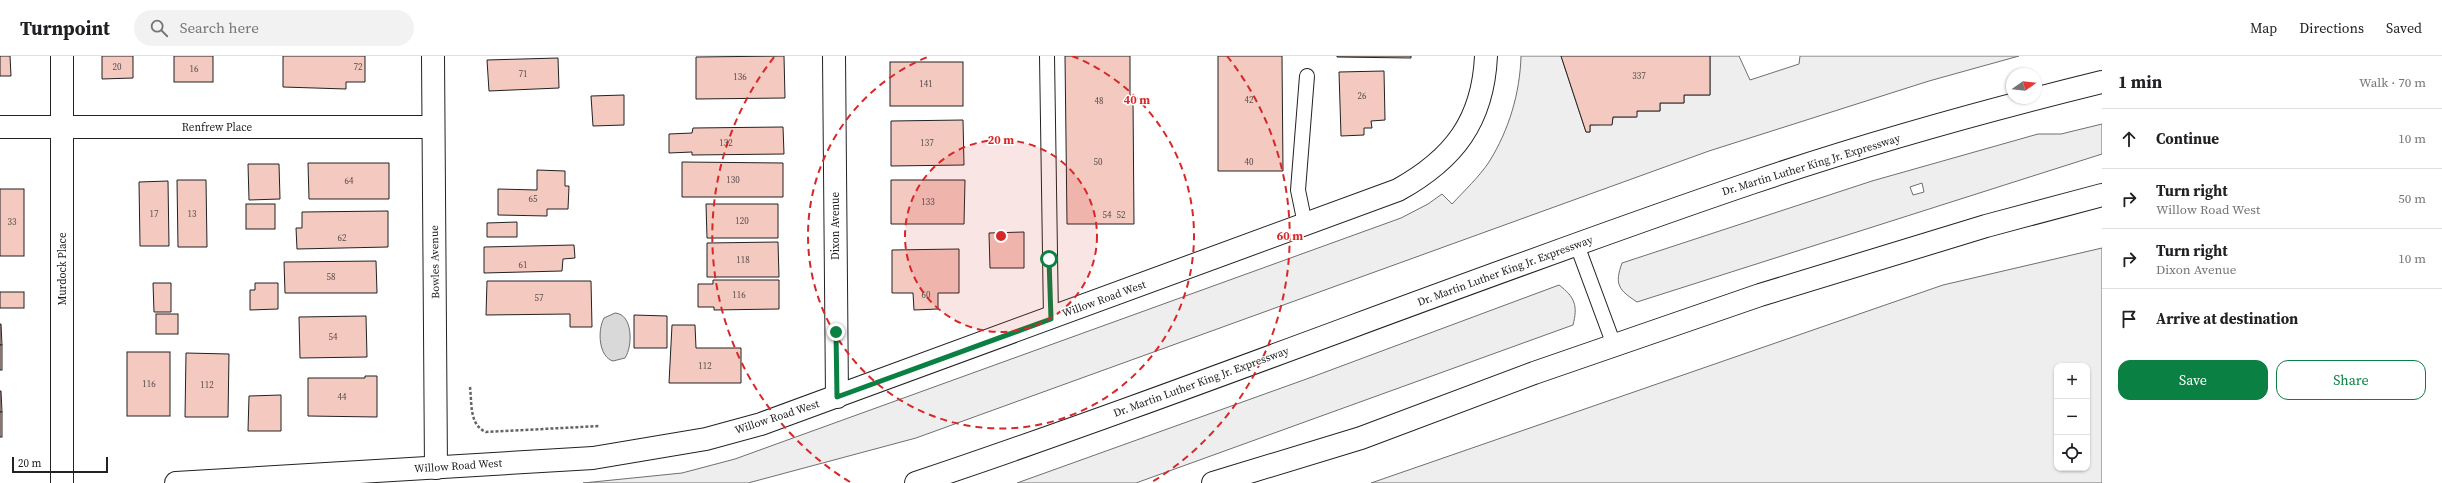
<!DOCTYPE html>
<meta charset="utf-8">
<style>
:root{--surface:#fff;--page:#f2f2f2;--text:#202124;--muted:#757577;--line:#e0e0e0;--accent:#0b8043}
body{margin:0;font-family:"Source Serif 4",serif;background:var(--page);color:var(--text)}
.controls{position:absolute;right:12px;bottom:12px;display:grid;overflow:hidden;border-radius:8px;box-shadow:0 1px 3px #0004}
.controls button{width:36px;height:36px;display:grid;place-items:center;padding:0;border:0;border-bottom:1px solid var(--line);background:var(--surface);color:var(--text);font:20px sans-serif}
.compass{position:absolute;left:2006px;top:12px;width:36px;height:36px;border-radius:50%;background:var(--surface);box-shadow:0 1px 3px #0004;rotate:76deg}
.scale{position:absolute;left:12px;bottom:10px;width:96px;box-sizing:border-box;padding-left:4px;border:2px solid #222;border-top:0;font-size:11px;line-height:14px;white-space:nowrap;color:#222;-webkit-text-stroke:3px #fff;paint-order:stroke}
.stop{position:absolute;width:12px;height:12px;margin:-9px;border:3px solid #0b8043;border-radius:50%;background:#fff}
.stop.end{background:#0b8043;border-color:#fff;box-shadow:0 1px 4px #0008}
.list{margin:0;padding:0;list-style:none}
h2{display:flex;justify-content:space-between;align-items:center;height:52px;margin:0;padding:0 16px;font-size:17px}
h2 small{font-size:13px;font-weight:400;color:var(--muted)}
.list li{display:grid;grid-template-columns:26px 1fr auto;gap:12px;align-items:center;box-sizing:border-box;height:60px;padding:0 16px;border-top:1px solid var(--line)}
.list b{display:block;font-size:15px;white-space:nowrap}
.list p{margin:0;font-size:13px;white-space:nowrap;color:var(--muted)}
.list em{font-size:13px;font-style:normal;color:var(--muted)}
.actions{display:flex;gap:8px;padding:12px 16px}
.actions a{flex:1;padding:9px 0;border:1px solid var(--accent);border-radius:12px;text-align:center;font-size:14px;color:var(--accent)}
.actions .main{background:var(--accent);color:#fff}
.icon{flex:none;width:22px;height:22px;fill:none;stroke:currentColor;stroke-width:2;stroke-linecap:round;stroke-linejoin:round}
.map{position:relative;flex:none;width:2102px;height:427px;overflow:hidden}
header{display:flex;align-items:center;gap:24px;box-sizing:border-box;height:56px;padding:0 20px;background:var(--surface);border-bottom:1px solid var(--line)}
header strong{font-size:19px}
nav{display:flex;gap:22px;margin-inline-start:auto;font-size:14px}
.search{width:280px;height:36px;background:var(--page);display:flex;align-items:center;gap:10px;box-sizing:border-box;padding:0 14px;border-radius:22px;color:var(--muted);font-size:15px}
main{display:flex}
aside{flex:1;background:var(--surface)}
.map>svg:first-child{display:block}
</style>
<header>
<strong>Turnpoint</strong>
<div class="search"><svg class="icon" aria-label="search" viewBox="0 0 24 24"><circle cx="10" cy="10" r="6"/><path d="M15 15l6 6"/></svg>Search here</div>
<nav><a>Map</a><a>Directions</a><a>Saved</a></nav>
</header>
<main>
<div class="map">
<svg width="2102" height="427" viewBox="0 0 2102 427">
<rect width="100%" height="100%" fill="#fff"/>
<g fill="#eee" stroke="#6f6f6f" fill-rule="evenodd">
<path d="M 1521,0 L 1561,0 L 1586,76 L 1590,76 L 1590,69 L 1612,68 L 1613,61 L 1636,61 L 1637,55 L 1660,55 L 1660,47 L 1684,47 L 1684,39 L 1710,39 L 1710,0 L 1739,0 L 1750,24 L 1799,8 L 1800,0 L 2019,0 L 1929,25 L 1709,95 L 916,382 L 748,427 L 583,427 L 682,417 L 735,403 L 1401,162 L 1428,148 L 1442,138 L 1452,148 C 1464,135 1479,121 1489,106 C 1509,74 1520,37 1521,0 Z"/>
<path d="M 2102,68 L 2102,98 L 1637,246 C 1619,234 1614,229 1622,207 L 1872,125 L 2038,78 L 2061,78 ZM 1922,127 L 1924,136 L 1913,139 L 1910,131 Z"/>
<path d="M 2102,192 L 2102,427 L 1371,427 L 1943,229 ZM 2057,310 L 2087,310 L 2087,412 L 2057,412 Z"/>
<path d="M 1559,229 C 1575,241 1578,250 1573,269 L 1136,427 L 1017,427 L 1312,321 Z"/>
</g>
<path fill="#d9d9d9" stroke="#6f6f6f" d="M 615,257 C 633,258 633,290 625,302 L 613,305 C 599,301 597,275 604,262 Z"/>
<g fill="#f3c9c0" stroke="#222">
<polygon points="0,0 10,0 11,20 0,20"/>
<polygon points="102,0 133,0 133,22 102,23"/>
<rect x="174" y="0" width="39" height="26"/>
<polygon points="283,0 365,0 365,26 346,26 346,33 283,31"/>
<polygon points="784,0 785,42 696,43 696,1"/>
<polygon points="1065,0 1130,0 1130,43 1133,43 1134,168 1067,168"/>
<polygon points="1218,0 1282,0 1283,115 1218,115"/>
<polygon points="1337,0 1411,0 1411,2 1337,1"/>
<polygon points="1561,0 1710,0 1710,39 1684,39 1684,47 1660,47 1660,55 1637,55 1637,61 1613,61 1612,69 1590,69 1590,76 1586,76"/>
<polygon points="558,2 559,32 489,35 487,4"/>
<rect x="890" y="6" width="73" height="44"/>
<polygon points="1384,15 1385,64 1371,65 1372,72 1364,72 1364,79 1341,80 1339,16"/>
<polygon points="624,39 624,69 593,70 591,40"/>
<polygon points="963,64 964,109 891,110 891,65"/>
<polygon points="783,71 784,98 692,99 692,96 669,97 669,78 692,77 693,72"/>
<polygon points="682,106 783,107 783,141 682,141"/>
<polygon points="308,107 389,107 389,143 309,143"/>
<polygon points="248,108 279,108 280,143 249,144"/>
<polygon points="537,114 565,115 565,130 569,130 568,153 547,153 547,160 498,159 498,133 537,134"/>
<polygon points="177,124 206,124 207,191 178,191"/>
<polygon points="891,124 965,124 964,168 891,168"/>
<polygon points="168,125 169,190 140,190 139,126"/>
<rect x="0" y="133" width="24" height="67"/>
<rect x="246" y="148" width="29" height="25"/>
<polygon points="706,148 778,148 778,182 707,182"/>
<polygon points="388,155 388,191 297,193 296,172 302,172 302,156"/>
<polygon points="517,166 517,181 487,181 487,167"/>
<polygon points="1024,176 1024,212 990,212 989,177"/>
<polygon points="778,186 779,221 707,221 707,187"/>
<polygon points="574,189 575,202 563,203 562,215 484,217 484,191"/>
<polygon points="959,193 959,237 938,237 938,253 914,254 913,237 892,237 892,194"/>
<polygon points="376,205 377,237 285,237 284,206"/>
<polygon points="713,224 779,224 779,253 714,254 714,251 698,251 698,228 713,228"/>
<polygon points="591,225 592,271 570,271 570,258 486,259 487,225"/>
<polygon points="153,227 171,227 171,256 154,256"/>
<polygon points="255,227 278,227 278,253 250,254 250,234 255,234"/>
<rect x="0" y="236" width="24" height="16"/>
<rect x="156" y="258" width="22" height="20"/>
<polygon points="634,259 667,260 667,292 634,292"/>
<polygon points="366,260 367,301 300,302 299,261"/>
<polygon points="0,268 1,268 2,289 0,289"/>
<polygon points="672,269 695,269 696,292 741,292 741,327 669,327"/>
<rect x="0" y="289" width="2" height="25"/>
<rect x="127" y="296" width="43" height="64"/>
<polygon points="186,297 229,298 228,361 185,361"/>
<polygon points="365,320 377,320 377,361 308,360 308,322 365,322"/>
<polygon points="0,335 1,335 2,356 0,356"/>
<polygon points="281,339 281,375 248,375 249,340"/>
<rect x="0" y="356" width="2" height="25"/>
</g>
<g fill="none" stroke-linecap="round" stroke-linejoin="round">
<defs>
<g id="service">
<polyline points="1047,0 1051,263"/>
<polyline points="1305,168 1298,134 1307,20"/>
<polyline points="1577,189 1614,289"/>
</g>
<g id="minor">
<polyline points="433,0 436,412"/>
<polyline points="834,0 837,341"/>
<polyline points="0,71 433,71"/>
<polyline points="62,427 62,0"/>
<path d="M 176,427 L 593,402 L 706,383 L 761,368 L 1398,134 C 1454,103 1483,65 1486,0"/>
</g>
<g id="motorway">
<path d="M 916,427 C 1196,333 1471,222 1751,127 C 1866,88 1984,55 2102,26"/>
<polyline points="1213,427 1361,382 1534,317 1760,239 1986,170 2102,139"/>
</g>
</defs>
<use href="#service" stroke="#222" stroke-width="16"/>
<use href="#minor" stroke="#222" stroke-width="24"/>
<use href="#motorway" stroke="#222" stroke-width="24"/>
<path stroke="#646464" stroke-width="2.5" stroke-dasharray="3 2" stroke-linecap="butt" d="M 470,331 C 472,347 469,369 486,376 L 600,370"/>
<use href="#service" stroke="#fff" stroke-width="14"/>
<use href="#minor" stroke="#fff" stroke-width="22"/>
<use href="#motorway" stroke="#fff" stroke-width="22"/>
</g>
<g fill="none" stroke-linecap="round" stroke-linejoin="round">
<polyline stroke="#0b8043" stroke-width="5" points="836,276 837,341 1051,263 1049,203"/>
</g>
<circle cx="1001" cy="180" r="96" fill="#d62828" fill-opacity=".12"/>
<g fill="none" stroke="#d62828" stroke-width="2" stroke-dasharray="7 5">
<circle cx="1001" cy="180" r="96"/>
<path d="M1072 0A193 193 0 1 1 930 0"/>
<path d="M850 426A289 289 0 0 1 775 0M1227 0A289 289 0 0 1 1152 426"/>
</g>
<g text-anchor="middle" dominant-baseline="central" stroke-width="3" stroke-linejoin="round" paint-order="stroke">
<g font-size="9" fill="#564c4a">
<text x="117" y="11">20</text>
<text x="358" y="11">72</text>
<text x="194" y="13">16</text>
<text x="523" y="18">71</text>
<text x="1639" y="20">337</text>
<text x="740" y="21">136</text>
<text x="926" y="28">141</text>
<text x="1362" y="40">26</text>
<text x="1249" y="44">42</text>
<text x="1099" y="45">48</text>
<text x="726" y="87">132</text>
<text x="927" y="87">137</text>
<text x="1098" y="106">50</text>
<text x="1249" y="106">40</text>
<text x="733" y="124">130</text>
<text x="349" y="125">64</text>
<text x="533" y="143">65</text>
<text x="928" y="146">133</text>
<text x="154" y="158">17</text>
<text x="192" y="158">13</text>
<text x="1107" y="159">54</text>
<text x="1121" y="159">52</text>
<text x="742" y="165">120</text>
<text x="12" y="166">33</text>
<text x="342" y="182">62</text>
<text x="743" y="204">118</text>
<text x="523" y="209">61</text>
<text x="331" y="221">58</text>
<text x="739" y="239">116</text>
<text x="926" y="239">60</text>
<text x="539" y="242">57</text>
<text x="333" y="281">54</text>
<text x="705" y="310">112</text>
<text x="149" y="328">116</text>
<text x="207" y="329">112</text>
<text x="342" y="341">44</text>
</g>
<g font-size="11" fill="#222" stroke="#fff">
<text x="217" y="71">Renfrew Place</text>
<text transform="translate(1811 109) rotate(-17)">Dr. Martin Luther King Jr. Expressway</text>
<text transform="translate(835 170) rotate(-90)">Dixon Avenue</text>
<text transform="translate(435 206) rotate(-91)">Bowles Avenue</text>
<text transform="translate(62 213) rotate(-90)">Murdock Place</text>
<text transform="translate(1505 215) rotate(-20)">Dr. Martin Luther King Jr. Expressway</text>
<text transform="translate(1104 243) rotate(-20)">Willow Road West</text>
<text transform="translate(1201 326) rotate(-20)">Dr. Martin Luther King Jr. Expressway</text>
<text transform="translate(777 361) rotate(-18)">Willow Road West</text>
<text transform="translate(458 410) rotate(-4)">Willow Road West</text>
</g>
</g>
<circle cx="1001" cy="180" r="6" fill="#d62828" stroke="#fff" stroke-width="2"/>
<g font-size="12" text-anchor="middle" font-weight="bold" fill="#d62828" stroke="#fff" stroke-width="3" stroke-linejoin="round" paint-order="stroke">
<text x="1137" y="48">40 m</text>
<text x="1001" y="88">20 m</text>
<text x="1290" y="184">60 m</text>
</g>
</svg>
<div class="controls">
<button>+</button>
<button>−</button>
<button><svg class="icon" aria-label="locate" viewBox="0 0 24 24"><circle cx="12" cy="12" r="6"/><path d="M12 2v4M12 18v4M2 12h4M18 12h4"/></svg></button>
</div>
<svg class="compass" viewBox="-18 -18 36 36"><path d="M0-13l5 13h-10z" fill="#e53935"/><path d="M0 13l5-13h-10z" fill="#757577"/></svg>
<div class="scale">20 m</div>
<div class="stop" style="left:1049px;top:203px"></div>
<div class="stop end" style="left:836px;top:276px"></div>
</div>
<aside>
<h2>1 min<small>Walk · 70 m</small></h2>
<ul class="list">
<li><svg class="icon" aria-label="ahead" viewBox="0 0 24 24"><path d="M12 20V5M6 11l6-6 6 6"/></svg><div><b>Continue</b></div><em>10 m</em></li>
<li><svg class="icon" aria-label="right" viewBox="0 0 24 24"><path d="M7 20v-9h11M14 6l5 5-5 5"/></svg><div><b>Turn right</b><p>Willow Road West</p></div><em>50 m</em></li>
<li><svg class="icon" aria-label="right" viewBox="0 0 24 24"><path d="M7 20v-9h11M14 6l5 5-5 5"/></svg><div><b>Turn right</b><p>Dixon Avenue</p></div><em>10 m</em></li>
<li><svg class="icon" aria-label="arrive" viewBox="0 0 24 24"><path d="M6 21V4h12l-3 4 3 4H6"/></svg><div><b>Arrive at destination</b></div></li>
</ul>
<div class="actions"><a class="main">Save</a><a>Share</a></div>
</aside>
</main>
